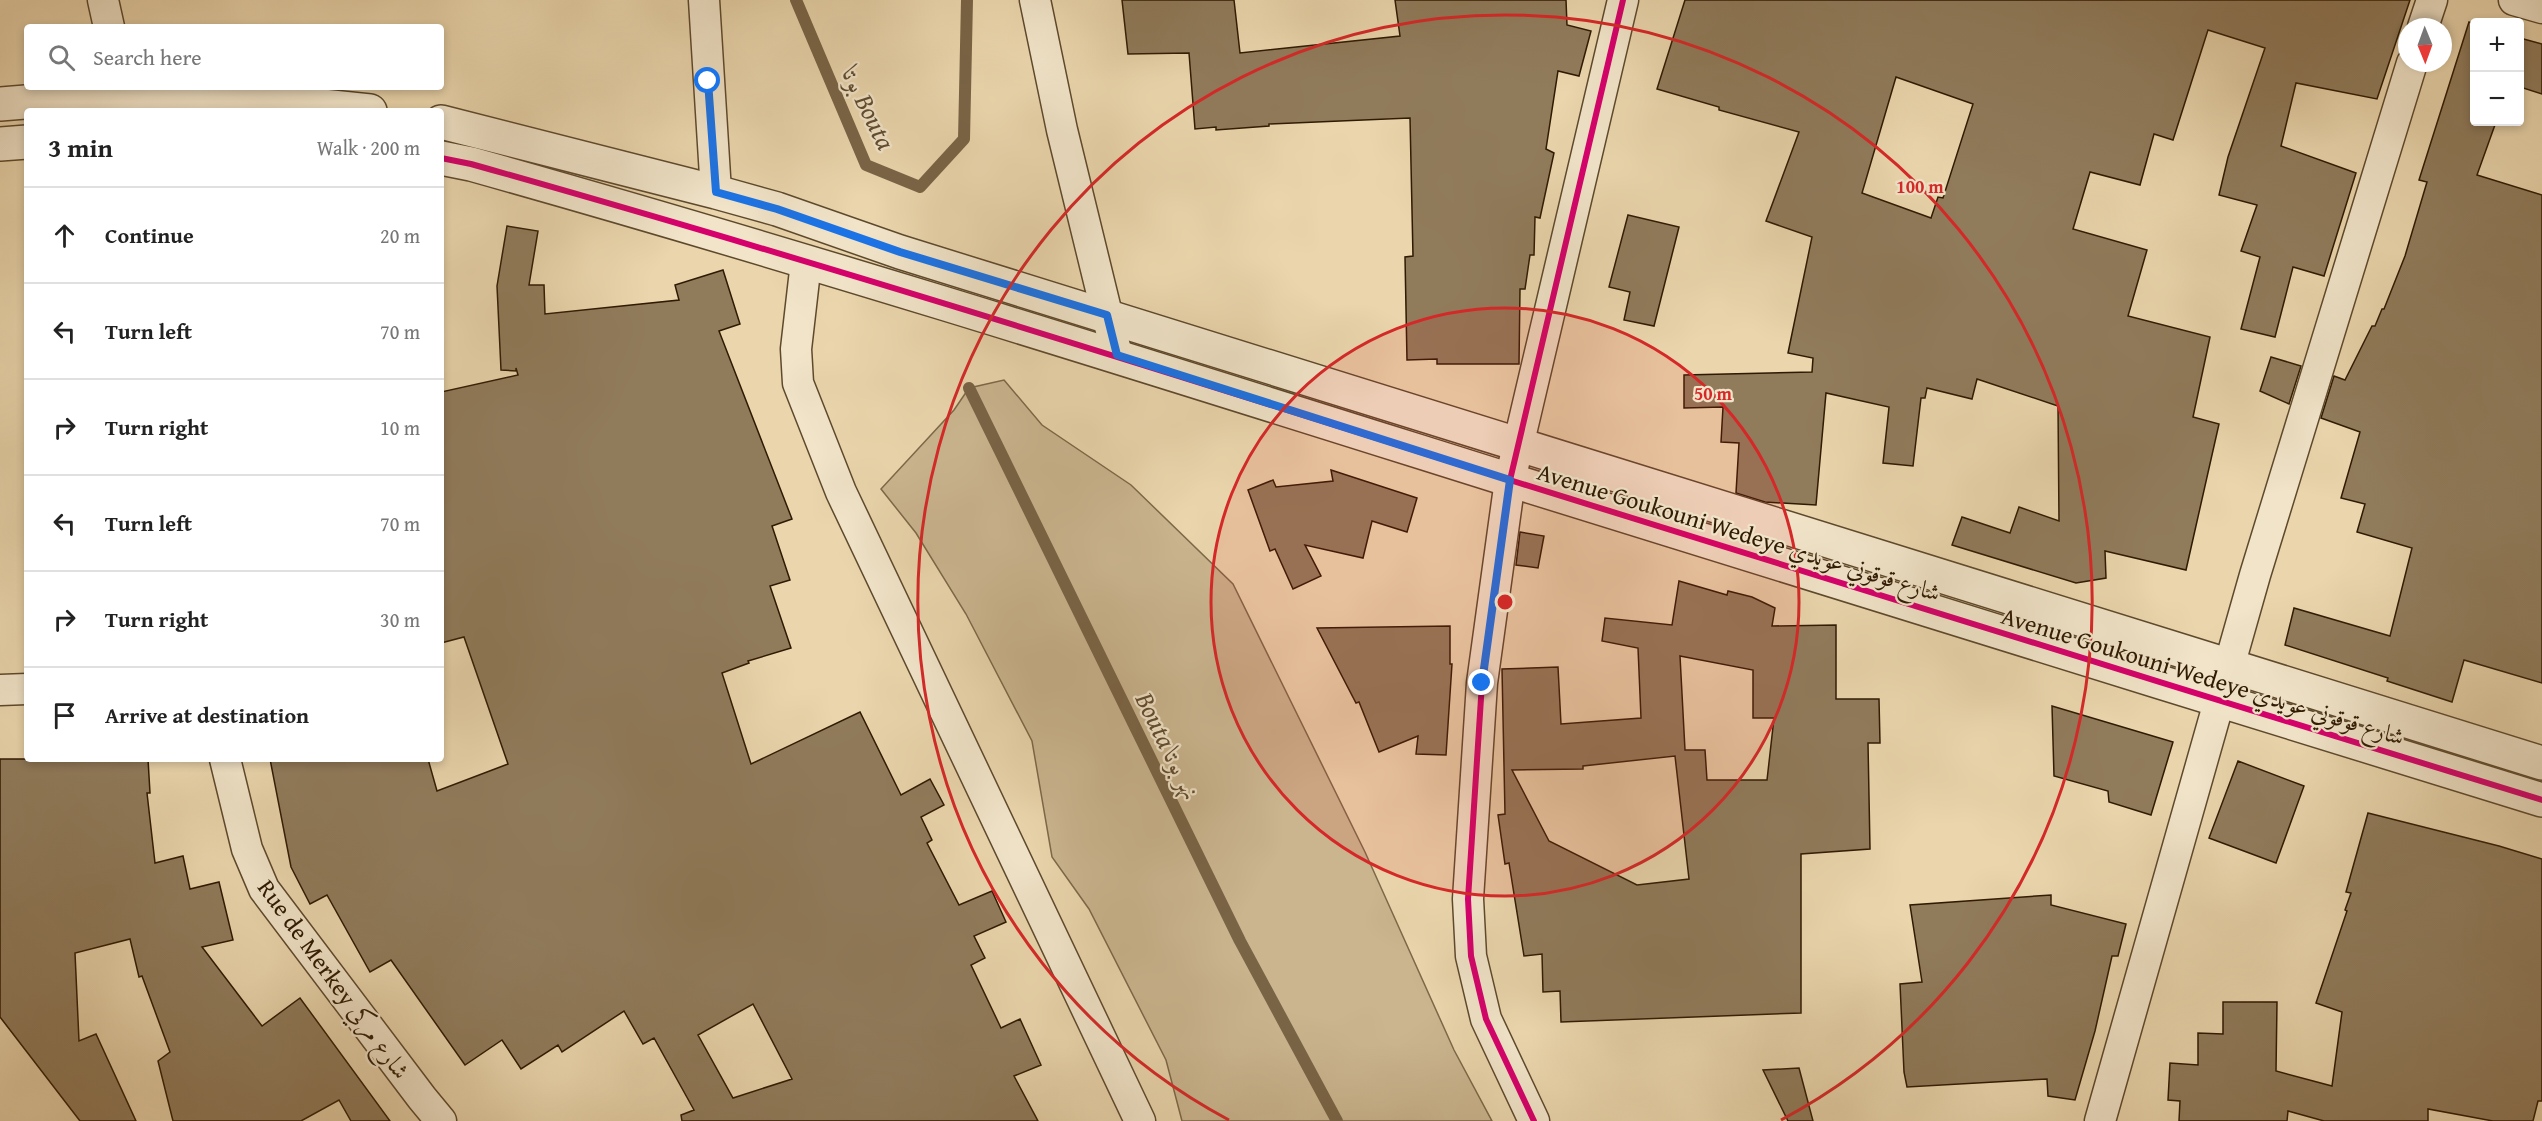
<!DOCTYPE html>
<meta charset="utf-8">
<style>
:root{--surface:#fff;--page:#f2f2f2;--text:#222;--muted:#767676;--line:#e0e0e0}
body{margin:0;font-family:"Gentium Book Plus",Amiri,serif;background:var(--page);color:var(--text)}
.controls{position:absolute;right:18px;top:18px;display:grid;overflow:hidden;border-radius:6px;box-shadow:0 3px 9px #0003}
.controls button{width:54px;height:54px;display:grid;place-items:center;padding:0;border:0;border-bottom:2px solid var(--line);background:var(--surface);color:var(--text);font:30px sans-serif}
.compass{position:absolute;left:2398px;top:18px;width:54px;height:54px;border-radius:50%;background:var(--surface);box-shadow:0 3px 9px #0003;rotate:179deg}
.stop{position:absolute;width:18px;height:18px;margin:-14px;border:4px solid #1a73e8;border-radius:50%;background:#fff}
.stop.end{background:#1a73e8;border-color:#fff;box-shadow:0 2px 6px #0008}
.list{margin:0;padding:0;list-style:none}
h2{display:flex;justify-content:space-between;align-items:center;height:78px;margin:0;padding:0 24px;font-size:26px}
h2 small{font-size:20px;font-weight:400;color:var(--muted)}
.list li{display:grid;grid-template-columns:39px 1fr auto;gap:18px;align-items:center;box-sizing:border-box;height:96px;padding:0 24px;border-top:2px solid var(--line)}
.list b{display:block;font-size:22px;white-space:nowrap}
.list em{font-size:20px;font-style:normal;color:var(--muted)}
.icon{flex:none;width:33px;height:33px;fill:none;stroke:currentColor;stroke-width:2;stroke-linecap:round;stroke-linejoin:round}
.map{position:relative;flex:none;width:2542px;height:1121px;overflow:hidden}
.search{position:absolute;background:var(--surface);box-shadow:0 3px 9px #0003;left:24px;top:24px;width:420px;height:66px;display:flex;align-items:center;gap:15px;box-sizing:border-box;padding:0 21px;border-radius:6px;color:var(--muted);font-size:22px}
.panel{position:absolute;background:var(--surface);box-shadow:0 3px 9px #0003;left:24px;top:108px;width:420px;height:654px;border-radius:6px}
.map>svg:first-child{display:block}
</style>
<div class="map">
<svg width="2542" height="1121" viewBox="0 0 2542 1121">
<rect width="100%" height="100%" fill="#ead5ac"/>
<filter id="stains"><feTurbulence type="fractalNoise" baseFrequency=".00333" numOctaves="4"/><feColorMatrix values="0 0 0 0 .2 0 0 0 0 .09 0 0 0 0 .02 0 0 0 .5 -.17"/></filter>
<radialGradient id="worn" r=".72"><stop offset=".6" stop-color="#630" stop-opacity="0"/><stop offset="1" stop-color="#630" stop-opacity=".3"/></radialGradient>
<polygon fill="#cab58f" stroke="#7c6849" stroke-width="1.5" points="1004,380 1042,425 1131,485 1233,584 1365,852 1454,1050 1492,1121 1182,1121 1166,1060 1089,909 1052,857 1032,741 966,614 916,533 881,489 954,410 969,388"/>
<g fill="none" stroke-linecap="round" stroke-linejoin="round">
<g stroke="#796446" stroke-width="12">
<polyline points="796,0 866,165 920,187 964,139 967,0"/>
<polyline points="969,388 1240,941 1337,1121"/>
</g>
</g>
<g fill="#907b5b" stroke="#2f1a03" stroke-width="1.5" fill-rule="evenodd">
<polygon points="1122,0 1234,0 1240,53 1400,36 1395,0 1566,0 1567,25 1591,31 1579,76 1558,71 1546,149 1554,153 1540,218 1535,217 1534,255 1530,255 1525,289 1520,289 1519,364 1437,364 1437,359 1407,360 1405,257 1413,256 1410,118 1269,124 1269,126 1216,130 1216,127 1195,129 1189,53 1128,54"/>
<path d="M 1685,0 L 2410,0 L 2377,99 L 2296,83 L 2281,146 L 2356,173 L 2324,276 L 2293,267 L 2275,337 L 2241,329 L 2260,257 L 2241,251 L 2257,205 L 2219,195 L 2228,157 L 2265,48 L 2208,30 L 2173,140 L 2154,134 L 2140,185 L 2090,172 L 2073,229 L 2147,250 L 2128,316 L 2210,337 L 2193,417 L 2219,424 L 2186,570 L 2105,551 L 2106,578 L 2076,583 L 1952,545 L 1962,517 L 2010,533 L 2019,507 L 2059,521 L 2058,406 L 1977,379 L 1972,399 L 1927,388 L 1925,398 L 1921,398 L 1913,466 L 1883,463 L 1889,407 L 1826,393 L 1816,505 L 1765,502 L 1736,493 L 1739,443 L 1721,442 L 1723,407 L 1684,408 L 1684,375 L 1812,372 L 1813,358 L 1788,353 L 1812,237 L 1766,221 L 1799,132 L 1719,110 L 1719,107 L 1657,89 ZM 1896,77 L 1973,104 L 1943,198 L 1938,197 L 1931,218 L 1862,193 Z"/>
<polygon points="2469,22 2475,24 2475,122 2496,122 2477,175 2542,195 2542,683 2464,660 2452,702 2387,681 2388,678 2285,645 2294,608 2390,636 2412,548 2357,532 2365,504 2341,498 2360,432 2321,418 2334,376 2345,380 2372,326 2375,326 2382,309 2384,309 2405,256 2427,182 2419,180"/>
<polygon points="2520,38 2542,44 2542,94 2520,87"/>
<polygon points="1628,215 1679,227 1654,326 1624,320 1630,292 1609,287"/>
<path d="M 507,226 L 538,231 L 529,285 L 544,285 L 545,314 L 679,300 L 675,285 L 723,270 L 740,324 L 719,331 L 792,519 L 772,526 L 790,580 L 770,586 L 791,648 L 748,661 L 749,663 L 722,673 L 751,764 L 860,712 L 901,795 L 930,779 L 944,805 L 921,817 L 932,840 L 927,843 L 959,905 L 992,891 L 1006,922 L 974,936 L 985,958 L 971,965 L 1001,1028 L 1020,1019 L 1041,1065 L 1014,1076 L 1038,1121 L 682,1121 L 681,1115 L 694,1110 L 654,1038 L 643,1044 L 624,1011 L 562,1052 L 558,1045 L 521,1069 L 502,1040 L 465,1065 L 391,960 L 370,972 L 327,895 L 310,904 L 291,867 L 270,759 L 428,759 L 437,791 L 508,764 L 464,637 L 441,643 L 441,392 L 518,375 L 516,368 L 516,371 L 501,370 L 497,286 ZM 753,1004 L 792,1079 L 733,1098 L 698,1035 Z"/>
<polygon points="2271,357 2301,366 2289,404 2260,391"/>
<polygon points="1331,470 1417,498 1407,532 1372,521 1363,558 1305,545 1321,576 1293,589 1275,549 1270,551 1248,490 1273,480 1276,487 1333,481"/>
<polygon points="1520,532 1544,536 1538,568 1516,565"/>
<path d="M 1679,581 L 1727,595 L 1728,591 L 1752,597 L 1775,608 L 1772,626 L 1836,625 L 1836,699 L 1879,699 L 1880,743 L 1868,743 L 1870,849 L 1801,854 L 1801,1013 L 1561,1022 L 1560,991 L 1543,992 L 1542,954 L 1524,956 L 1509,863 L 1505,864 L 1498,815 L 1505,814 L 1502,669 L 1558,667 L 1561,724 L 1641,718 L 1638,648 L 1602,641 L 1605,618 L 1672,625 ZM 1680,656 L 1753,670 L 1753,718 L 1774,718 L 1767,780 L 1707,780 L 1705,750 L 1685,750 ZM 1675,756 L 1689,879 L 1637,885 L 1549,841 L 1512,770 L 1583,769 L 1583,766 Z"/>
<polygon points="1450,626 1450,664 1452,664 1446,755 1416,754 1418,736 1379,752 1359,702 1356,703 1317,628"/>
<polygon points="2052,706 2173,742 2151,815 2109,802 2108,791 2054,776"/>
<polygon points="0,759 148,759 150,793 147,793 155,863 183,856 190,889 219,882 233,940 202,947 262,1026 300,998 390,1121 351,1121 339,1100 301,1121 173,1121 158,1061 170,1052 142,976 139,977 130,939 75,953 79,1041 96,1034 136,1121 80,1121 0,1017"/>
<polygon points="2238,761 2304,786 2276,863 2209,838"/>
<polygon points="2368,813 2499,846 2542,859 2542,1101 2538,1101 2533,1121 2493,1121 2428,1109 2428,1121 2324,1121 2288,1111 2287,1121 2179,1121 2180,1101 2168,1100 2170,1063 2198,1065 2198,1033 2223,1034 2223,1002 2277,1002 2276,1071 2332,1086 2342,1012 2316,1003 2347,911 2345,910 2351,893 2346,892"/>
<polygon points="2051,895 2051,905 2126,924 2118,956 2112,956 2095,1031 2075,1100 2048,1096 2047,1079 1907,1087 1904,1072 1900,984 1922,982 1910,905"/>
<polygon points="1799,1068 1813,1121 1788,1121 1763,1070"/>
</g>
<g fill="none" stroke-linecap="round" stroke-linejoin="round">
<defs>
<g id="minor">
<polyline points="103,0 109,27"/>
<polyline points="704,0 716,192"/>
<polyline points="1035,0 1062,130 1117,355"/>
<polyline points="2514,0 2542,8"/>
<polyline points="2423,27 2432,0"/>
<polyline points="806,262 796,349 798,383 841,492 1140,1121"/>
<polyline points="0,690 27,689"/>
<polyline points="225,759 247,849 264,889 422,1098 441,1121"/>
<polyline points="1534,1121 1486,1019 1471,956 1468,899 1482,683 1510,480 1623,0"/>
<polyline points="2100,1121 2255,575 2412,63"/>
</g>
<g id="tertiary">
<polyline points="0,104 123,94 293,103 370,111"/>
<polyline points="441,122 716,192 777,209 900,252 2542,763"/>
<polyline points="0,144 27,142"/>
<path d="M 441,158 L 471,164 C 820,262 1166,372 1513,481 C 1855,588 2199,694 2542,800"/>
</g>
</defs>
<use href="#minor" stroke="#5e492d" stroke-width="33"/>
<use href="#tertiary" stroke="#5e492d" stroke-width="36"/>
<use href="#minor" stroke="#f1e4c9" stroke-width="30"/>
<use href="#tertiary" stroke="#f1e4c9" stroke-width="33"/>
<defs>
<g id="cycleway">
<path d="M 441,158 L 471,164 C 820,262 1166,372 1513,481 C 1855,588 2199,694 2542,800"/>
<polyline points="1534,1121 1486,1019 1471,956 1468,899 1482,683 1510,480 1623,0"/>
</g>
</defs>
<use href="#cycleway" stroke="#f1e4c9" stroke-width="10"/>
<use href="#cycleway" stroke="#d6006c" stroke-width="6"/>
</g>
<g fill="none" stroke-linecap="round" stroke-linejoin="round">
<polyline stroke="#1a73e8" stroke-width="8" points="708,81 716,192 777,209 900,252 1107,315 1117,355 1510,480 1482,683"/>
</g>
<circle cx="1505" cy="602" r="294" fill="#d62828" fill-opacity=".12"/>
<g fill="none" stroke="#d62828" stroke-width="3">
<circle cx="1505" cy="602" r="294"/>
<path d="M1229 1120A587 587 0 1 1 1781 1120"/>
</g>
<g text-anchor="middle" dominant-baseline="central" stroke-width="4.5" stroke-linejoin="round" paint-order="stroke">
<g font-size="24" fill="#2f1a03" stroke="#f1e4c9">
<text transform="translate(1739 532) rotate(17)">Avenue Goukouni Wedeye شارع قوقوني عويدي</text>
<text transform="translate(2203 676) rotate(17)">Avenue Goukouni Wedeye شارع قوقوني عويدي</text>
<text transform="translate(334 979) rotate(54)">Rue de Merkey شارع مركي</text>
</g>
<g font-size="26" font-style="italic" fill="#604b30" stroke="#f1e4c9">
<text transform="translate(869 108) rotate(64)">بوتا Bouta</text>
<text transform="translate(1169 746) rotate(64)">Bouta نهر بوتا</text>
</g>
</g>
<circle cx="1505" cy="602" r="9" fill="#d62828" stroke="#f1e4c9" stroke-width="3"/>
<g font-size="18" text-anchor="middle" font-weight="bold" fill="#d62828" stroke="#f1e4c9" stroke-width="4.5" stroke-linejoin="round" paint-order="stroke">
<text x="1920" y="193">100 m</text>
<text x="1713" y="400">50 m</text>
</g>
<rect width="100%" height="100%" filter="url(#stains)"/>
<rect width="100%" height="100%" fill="url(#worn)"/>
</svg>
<div class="controls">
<button>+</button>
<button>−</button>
</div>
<svg class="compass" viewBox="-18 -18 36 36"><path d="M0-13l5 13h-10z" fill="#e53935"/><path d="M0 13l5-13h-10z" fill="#767676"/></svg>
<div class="stop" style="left:708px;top:81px"></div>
<div class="stop end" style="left:1482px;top:683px"></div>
<div class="search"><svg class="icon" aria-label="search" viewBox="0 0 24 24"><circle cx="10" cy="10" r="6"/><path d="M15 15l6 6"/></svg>Search here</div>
<section class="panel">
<h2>3 min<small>Walk · 200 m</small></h2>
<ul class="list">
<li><svg class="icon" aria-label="ahead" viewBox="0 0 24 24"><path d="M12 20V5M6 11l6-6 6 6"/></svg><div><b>Continue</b></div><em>20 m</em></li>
<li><svg class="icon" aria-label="left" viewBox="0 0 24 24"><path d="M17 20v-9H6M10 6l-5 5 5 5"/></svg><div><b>Turn left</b></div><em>70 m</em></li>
<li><svg class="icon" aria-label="right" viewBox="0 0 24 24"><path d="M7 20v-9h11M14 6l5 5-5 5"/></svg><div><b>Turn right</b></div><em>10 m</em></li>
<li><svg class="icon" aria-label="left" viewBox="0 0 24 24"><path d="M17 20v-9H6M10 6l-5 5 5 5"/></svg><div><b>Turn left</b></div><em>70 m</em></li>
<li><svg class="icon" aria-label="right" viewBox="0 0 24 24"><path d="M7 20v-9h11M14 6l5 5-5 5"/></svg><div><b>Turn right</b></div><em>30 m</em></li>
<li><svg class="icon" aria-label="arrive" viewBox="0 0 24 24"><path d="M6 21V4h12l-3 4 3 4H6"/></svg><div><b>Arrive at destination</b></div></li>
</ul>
</section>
</div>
